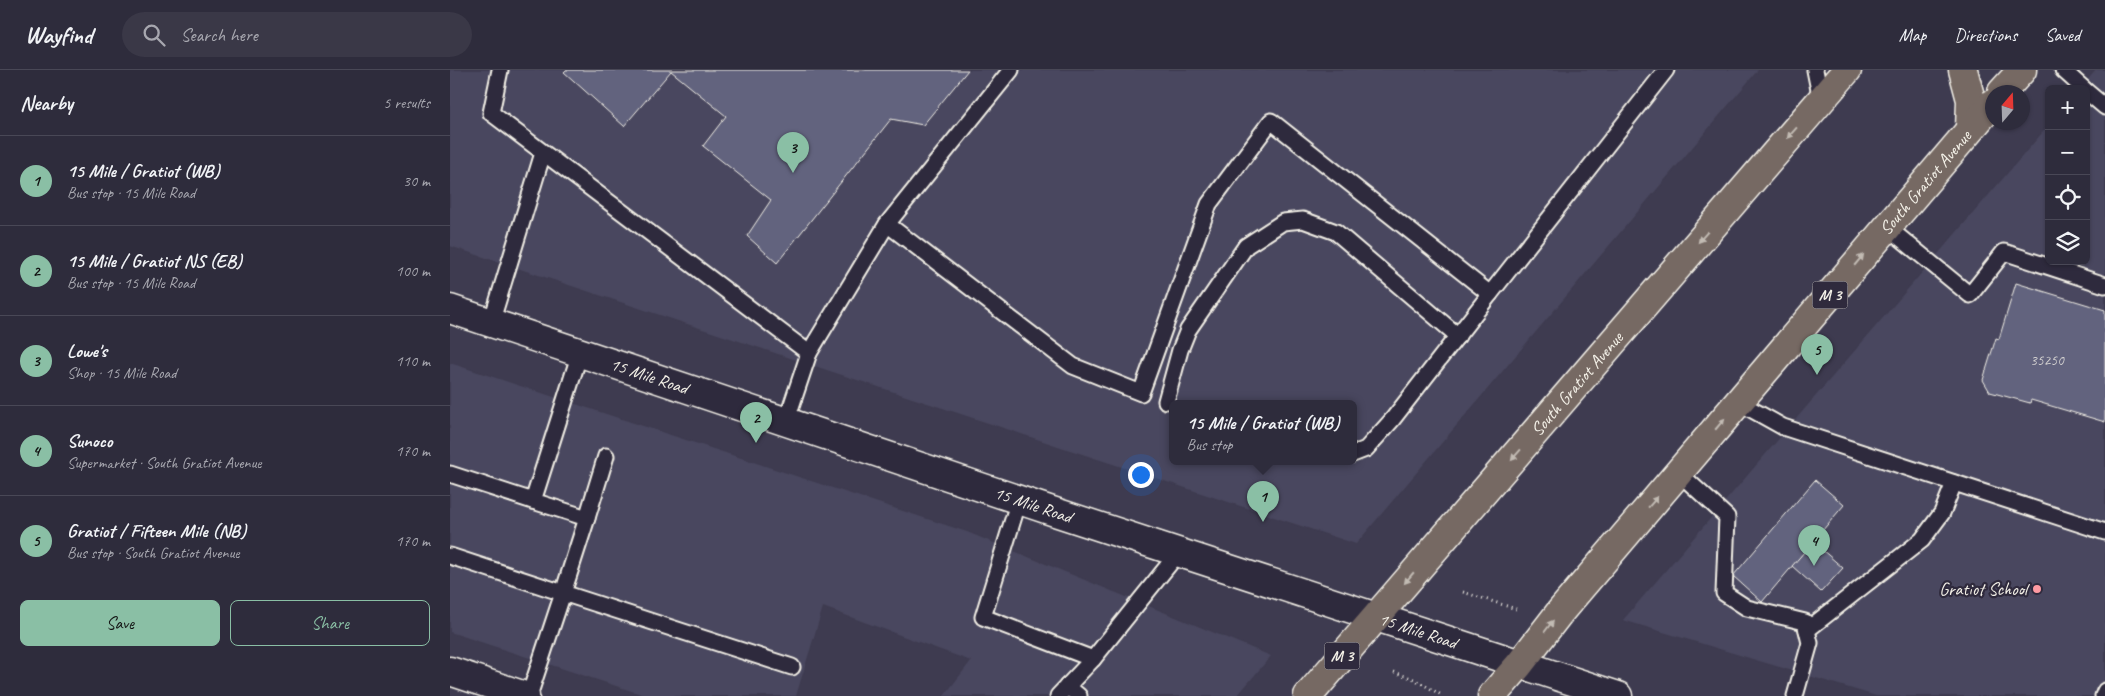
<!DOCTYPE html>
<meta charset="utf-8">
<style>
:root{--surface:#2e2c3c;--page:#3a3847;--text:#f1f3f6;--muted:#a7a7af;--line:#494856;--accent:#8abfa5}
body{margin:0;font-family:Caveat,sans-serif;background:var(--page);color:var(--text)}
.controls{position:absolute;right:15px;top:15px;display:grid;overflow:hidden;border-radius:8px;box-shadow:0 1px 4px #0004}
.controls button{width:45px;height:45px;display:grid;place-items:center;padding:0;border:0;border-bottom:1px solid var(--line);background:var(--surface);color:var(--text);font:25px sans-serif}
.compass{position:absolute;left:1535px;top:15px;width:45px;height:45px;border-radius:50%;background:var(--surface);box-shadow:0 1px 4px #0004;rotate:19deg}
.you{position:absolute;left:690px;top:404px;width:18px;height:18px;margin:-12px;border:4px solid #fff;border-radius:50%;background:#1a73e8;box-shadow:0 0 0 8px #1a73e833}
.badge{display:grid;place-items:center;width:32px;height:32px;border-radius:50%;background:var(--accent);color:#111;font-size:16px;font-weight:700}
.pin{position:absolute;translate:-50% -41px;filter:drop-shadow(0 1px 2px #0008)}
.pin::after{content:'';position:absolute;top:26px;width:18px;height:15px;background:inherit;clip-path:polygon(0 0,100% 0,50% 100%)}
.popup{position:absolute;left:719px;top:330px;width:188px;height:65px;box-sizing:border-box;display:grid;place-content:center;border-radius:8px;background:var(--surface);filter:drop-shadow(0 1px 4px #0005);font-size:16px;white-space:nowrap;color:var(--muted)}
.popup b{font-size:19px;color:var(--text)}
.popup::after{content:'';position:absolute;left:50%;top:100%;margin-left:-10px;border:10px solid transparent;border-top-color:var(--surface)}
.list{margin:0;padding:0;list-style:none}
h2{display:flex;justify-content:space-between;align-items:center;height:65px;margin:0;padding:0 20px;font-size:21px}
h2 small{font-size:16px;font-weight:400;color:var(--muted)}
.list li{display:grid;grid-template-columns:32px 1fr auto;gap:15px;align-items:center;box-sizing:border-box;height:90px;padding:0 20px;border-top:1px solid var(--line)}
.list b{display:block;font-size:19px;white-space:nowrap}
.list p{margin:0;font-size:16px;white-space:nowrap;color:var(--muted)}
.list em{font-size:16px;font-style:normal;color:var(--muted)}
.actions{display:flex;gap:10px;padding:15px 20px}
.actions a{flex:1;padding:11px 0;border:1px solid var(--accent);border-radius:8px;text-align:center;font-size:18px;color:var(--accent)}
.actions .main{background:var(--accent);color:#111}
.icon{flex:none;width:28px;height:28px;fill:none;stroke:currentColor;stroke-width:2;stroke-linecap:round;stroke-linejoin:round}
.map{position:relative;flex:none;width:1655px;height:626px;overflow:hidden}
header{display:flex;align-items:center;gap:30px;box-sizing:border-box;height:70px;padding:0 25px;background:var(--surface);border-bottom:1px solid var(--line)}
header strong{font-size:24px}
nav{display:flex;gap:28px;margin-inline-start:auto;font-size:18px}
.search{width:350px;height:45px;background:var(--page);display:flex;align-items:center;gap:12px;box-sizing:border-box;padding:0 18px;border-radius:28px;color:var(--muted);font-size:19px}
main{display:flex}
aside{flex:1;background:var(--surface)}
.map>svg:first-child{display:block}
</style>
<header>
<strong>Wayfind</strong>
<div class="search"><svg class="icon" aria-label="search" viewBox="0 0 24 24"><circle cx="10" cy="10" r="6"/><path d="M15 15l6 6"/></svg>Search here</div>
<nav><a>Map</a><a>Directions</a><a>Saved</a></nav>
</header>
<main>
<aside>
<h2>Nearby<small>5 results</small></h2>
<ul class="list">
<li><span class="badge">1</span><div><b>15 Mile / Gratiot (WB)</b><p>Bus stop · 15 Mile Road</p></div><em>30 m</em></li>
<li><span class="badge">2</span><div><b>15 Mile / Gratiot NS (EB)</b><p>Bus stop · 15 Mile Road</p></div><em>100 m</em></li>
<li><span class="badge">3</span><div><b>Lowe's</b><p>Shop · 15 Mile Road</p></div><em>110 m</em></li>
<li><span class="badge">4</span><div><b>Sunoco</b><p>Supermarket · South Gratiot Avenue</p></div><em>170 m</em></li>
<li><span class="badge">5</span><div><b>Gratiot / Fifteen Mile (NB)</b><p>Bus stop · South Gratiot Avenue</p></div><em>170 m</em></li>
</ul>
<div class="actions"><a class="main">Save</a><a>Share</a></div>
</aside>
<div class="map">
<svg width="1655" height="626" viewBox="0 0 1655 626">
<rect width="100%" height="100%" fill="#3e3b50"/>
<filter id="ink" filterUnits="userSpaceOnUse"><feTurbulence type="fractalNoise" baseFrequency=".02" numOctaves="2"/><feDisplacementMap in="SourceGraphic" scale="10" xChannelSelector="R" yChannelSelector="G"/><feConvolveMatrix kernelMatrix="1 2 1 2 8 2 1 2 1" color-interpolation-filters="sRGB"/></filter>
<g filter="url(#ink)">
<g fill="#49475e" fill-rule="evenodd">
<path d="M 0,0 L 1308,0 L 906,474 L 0,176 ZM 723,333 L 903,333 L 903,391 L 723,391 Z"/>
<polygon points="1646,0 1655,0 1655,626 1426,626 1173,550 1599,55 1599,191 1636,191 1636,19 1630,19"/>
<polygon points="0,293 517,462 821,586 787,626 494,626 521,591 373,537 346,626 197,626 0,562"/>
</g>
<g fill="#62647e" stroke="#f4f1e8">
<polygon points="116,0 518,0 473,55 441,49 327,193 297,166 321,130 253,76 276,46 221,1 174,56 114,2"/>
<polygon points="1566,213 1655,240 1655,352 1581,330 1580,333 1540,322 1533,310 1546,268 1549,269"/>
<polygon points="1365,410 1394,435 1312,532 1283,506"/>
<polygon points="1363,472 1393,498 1371,522 1342,496"/>
</g>
<g fill="none" stroke-linecap="round" stroke-linejoin="round">
<defs>
<g id="lane">
<polyline points="50,0 41,43 359,283 336,352"/>
<polyline points="1365,0 1371,30"/>
<polyline points="1613,0 1634,19"/>
<polyline points="1636,21 1655,37"/>
<polyline points="437,154 561,0"/>
<polyline points="1437,157 1520,225 1554,182 1655,215"/>
<polyline points="41,253 93,83"/>
<polyline points="130,283 83,431 137,448 113,523 342,597"/>
<polyline points="359,283 437,154 623,296 691,323 759,134 821,51 1040,224 1216,0"/>
<polyline points="716,331 730,280 738,260 796,176 833,152 853,150 886,162 1008,266"/>
<polyline points="1288,332 1333,357 1655,462"/>
<polyline points="903,384 916,379 942,350 1040,224"/>
<polyline points="1228,402 1277,447 1274,523 1297,538 1355,552 1360,573 1345,626"/>
<polyline points="0,404 83,431"/>
<polyline points="569,430 533,547 643,589"/>
<polyline points="137,448 156,386"/>
<polyline points="0,486 113,523 79,626"/>
<polyline points="1357,560 1472,470 1492,443 1504,413"/>
<polyline points="617,616 629,626"/>
<polyline points="608,626 643,589 729,482"/>
<polyline points="1653,626 1655,621"/>
</g>
<polyline id="street" points="0,601 75,626"/>
<g id="secondary">
<path id="s1" d="M 0,239 L 605,442 L 1168,626"/>
</g>
<g id="primary">
<polyline points="1513,0 1521,30 1520,59"/>
<polyline points="1552,22 1572,0"/>
<path id="s2" d="M 858,626 L 1397,0"/>
<path id="s3" d="M 1042,626 L 1069,595 L 1110,542 L 1542,34"/>
</g>
</defs>
<use href="#lane" stroke="#f4f1e8" stroke-width="19"/>
<use href="#street" stroke="#f4f1e8" stroke-width="31"/>
<use href="#secondary" stroke="#f4f1e8" stroke-width="31"/>
<use href="#primary" stroke="#f4f1e8" stroke-width="31"/>
<g stroke="#f4f1e8" stroke-width="3" stroke-dasharray="1 4" stroke-linecap="butt">
<polyline points="1013,522 1066,539"/>
<polyline points="944,602 964,609 993,626"/>
</g>
<use href="#lane" stroke="#2f2a3d" stroke-width="15"/>
<use href="#street" stroke="#2f2a3d" stroke-width="28"/>
<use href="#secondary" stroke="#2f2a3d" stroke-width="28"/>
<use href="#primary" stroke="#766964" stroke-width="28"/>
</g>
<defs><path id="oneway-solid" d="M-6-.8H1V-3.2L6.5 0L1 3.2V.8H-6Z" transform="scale(1.25)"/></defs>
<g fill="#c2bbb3">
<use href="#oneway-solid" transform="translate(1342 63) rotate(131)"/>
<use href="#oneway-solid" transform="translate(1253 167) rotate(131)"/>
<use href="#oneway-solid" transform="translate(1409 190) rotate(-50)"/>
<use href="#oneway-solid" transform="translate(1270 354) rotate(-50)"/>
<use href="#oneway-solid" transform="translate(1066 385) rotate(131)"/>
<use href="#oneway-solid" transform="translate(1203 432) rotate(-49)"/>
<use href="#oneway-solid" transform="translate(959 508) rotate(130)"/>
<use href="#oneway-solid" transform="translate(1099 556) rotate(-53)"/>
</g>
</g>
<circle fill="#ff9aa2" stroke="#2f2a3d" stroke-width="2" cx="1587" cy="519" r="5"/>
<g text-anchor="middle" dominant-baseline="central" stroke-width="4.5" stroke-linejoin="round" paint-order="stroke">
<g font-size="15" fill="#d0cece">
<text x="1597" y="290">35250</text>
</g>
<g fill="#2f2a3d" stroke="#b9b5b5" stroke-width="1">
<rect x="1362.5" y="211.5" width="35" height="27" rx="4"/>
<rect x="874.5" y="572.5" width="35" height="27" rx="4"/>
</g>
<g font-size="16" font-weight="bold" fill="#f4f1e8">
<text x="1380" y="225">M 3</text>
<text x="892" y="586">M 3</text>
</g>
<g font-size="18" fill="#f4f1e8" stroke="#2f2a3d">
<text stroke="none"><textPath href="#s3" startOffset="672">South Gratiot Avenue</textPath></text>
<text stroke="none"><textPath href="#s1" startOffset="210">15 Mile Road</textPath></text>
<text stroke="none"><textPath href="#s2" startOffset="412">South Gratiot Avenue</textPath></text>
<text stroke="none"><textPath href="#s1" startOffset="615">15 Mile Road</textPath></text>
<text stroke="none"><textPath href="#s1" startOffset="1020">15 Mile Road</textPath></text>
</g>
<g font-size="18" fill="#f4f1e8" stroke="#2f2a3d" text-anchor="end">
<text x="1577" y="519">Gratiot School</text>
</g>
</g>
</svg>
<div class="controls">
<button>+</button>
<button>−</button>
<button><svg class="icon" aria-label="locate" viewBox="0 0 24 24"><circle cx="12" cy="12" r="6"/><path d="M12 2v4M12 18v4M2 12h4M18 12h4"/></svg></button>
<button><svg class="icon" aria-label="layers" viewBox="0 0 24 24"><path d="M12 4l9 5-9 5-9-5zM3 14l9 5 9-5"/></svg></button>
</div>
<svg class="compass" viewBox="-18 -18 36 36"><path d="M0-13l5 13h-10z" fill="#e53935"/><path d="M0 13l5-13h-10z" fill="#a7a7af"/></svg>
<div class="you"></div>
<div class="pin badge" style="left:813px;top:452px">1</div>
<div class="popup"><b>15 Mile / Gratiot (WB)</b>Bus stop</div>
<div class="pin badge" style="left:306px;top:373px">2</div>
<div class="pin badge" style="left:343px;top:103px">3</div>
<div class="pin badge" style="left:1364px;top:496px">4</div>
<div class="pin badge" style="left:1367px;top:305px">5</div>
</div>
</main>
